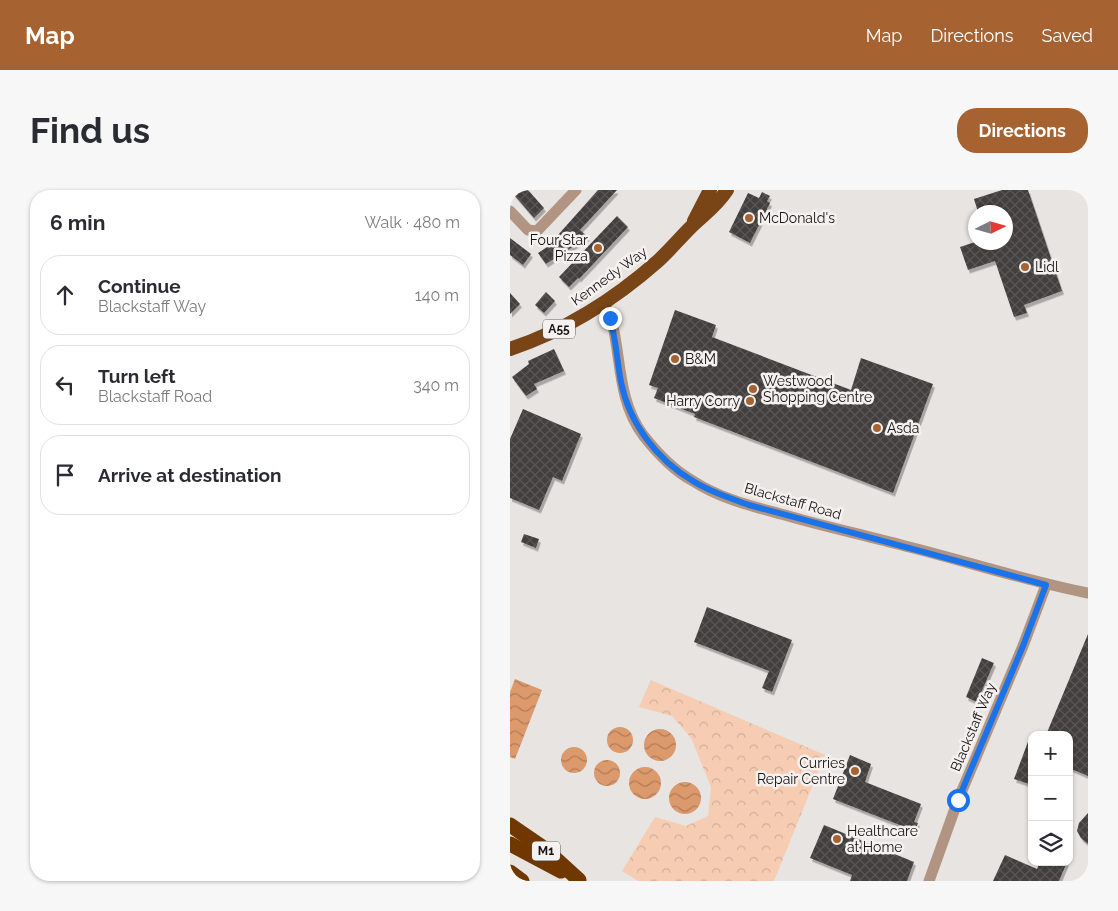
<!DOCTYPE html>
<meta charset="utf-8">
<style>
:root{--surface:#fff;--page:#f7f7f7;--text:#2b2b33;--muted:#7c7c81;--line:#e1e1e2;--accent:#a66331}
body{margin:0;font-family:Raleway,sans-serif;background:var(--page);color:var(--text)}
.controls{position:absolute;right:15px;bottom:15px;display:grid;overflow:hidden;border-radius:10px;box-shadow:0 1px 4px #0004}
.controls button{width:45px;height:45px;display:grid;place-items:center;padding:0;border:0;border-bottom:1px solid var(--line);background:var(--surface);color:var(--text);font:25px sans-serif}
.compass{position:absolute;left:458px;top:15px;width:45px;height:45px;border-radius:50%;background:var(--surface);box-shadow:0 1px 4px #0004;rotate:85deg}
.stop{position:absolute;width:15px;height:15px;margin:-11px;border:4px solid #1a73e8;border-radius:50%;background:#fff}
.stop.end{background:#1a73e8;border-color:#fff;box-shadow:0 1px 5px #0008}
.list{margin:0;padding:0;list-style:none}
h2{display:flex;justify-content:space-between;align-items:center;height:65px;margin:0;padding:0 20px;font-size:21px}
h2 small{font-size:16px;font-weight:400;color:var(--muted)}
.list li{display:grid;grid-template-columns:32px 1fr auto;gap:15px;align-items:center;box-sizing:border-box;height:80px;margin:0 10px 10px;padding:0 10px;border:1px solid var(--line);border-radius:20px}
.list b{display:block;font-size:19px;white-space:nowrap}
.list p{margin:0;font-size:16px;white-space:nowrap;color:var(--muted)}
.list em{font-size:16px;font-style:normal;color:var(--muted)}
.icon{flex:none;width:28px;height:28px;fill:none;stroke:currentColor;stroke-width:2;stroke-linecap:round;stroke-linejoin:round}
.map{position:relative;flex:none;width:578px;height:691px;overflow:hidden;border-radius:20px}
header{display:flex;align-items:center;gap:30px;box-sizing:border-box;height:70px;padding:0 25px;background:var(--accent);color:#fff}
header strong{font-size:24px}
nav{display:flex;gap:28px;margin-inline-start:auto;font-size:18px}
.intro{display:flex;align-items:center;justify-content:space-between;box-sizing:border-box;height:120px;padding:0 30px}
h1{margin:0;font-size:35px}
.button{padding:12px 22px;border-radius:20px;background:var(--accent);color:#fff;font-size:18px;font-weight:700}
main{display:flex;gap:30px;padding:0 30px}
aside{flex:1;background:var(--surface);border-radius:20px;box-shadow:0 1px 4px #0004}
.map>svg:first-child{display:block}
</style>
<header>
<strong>Map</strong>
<nav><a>Map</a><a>Directions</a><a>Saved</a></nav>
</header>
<div class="intro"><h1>Find us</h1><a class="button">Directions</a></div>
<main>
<aside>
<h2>6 min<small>Walk · 480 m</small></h2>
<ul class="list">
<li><svg class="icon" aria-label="ahead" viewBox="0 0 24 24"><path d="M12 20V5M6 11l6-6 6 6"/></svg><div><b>Continue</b><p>Blackstaff Way</p></div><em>140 m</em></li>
<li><svg class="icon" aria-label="left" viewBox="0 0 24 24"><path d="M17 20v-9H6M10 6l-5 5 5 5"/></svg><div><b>Turn left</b><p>Blackstaff Road</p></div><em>340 m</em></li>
<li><svg class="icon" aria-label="arrive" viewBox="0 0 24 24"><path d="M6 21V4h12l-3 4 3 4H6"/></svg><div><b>Arrive at destination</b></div></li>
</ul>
</aside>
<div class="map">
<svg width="578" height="691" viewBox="0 0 578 691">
<defs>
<pattern id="forest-crowns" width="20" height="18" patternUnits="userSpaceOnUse" patternTransform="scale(1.25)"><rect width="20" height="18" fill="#f6cdb2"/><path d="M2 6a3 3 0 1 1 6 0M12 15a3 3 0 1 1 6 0" fill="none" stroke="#d2af98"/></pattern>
<pattern id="water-waves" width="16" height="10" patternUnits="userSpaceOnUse" patternTransform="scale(1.25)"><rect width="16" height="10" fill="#db996c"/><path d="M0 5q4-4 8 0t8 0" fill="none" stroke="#b17c58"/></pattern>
<pattern id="building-cross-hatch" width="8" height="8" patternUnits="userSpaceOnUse" patternTransform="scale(1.25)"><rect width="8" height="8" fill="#423f3d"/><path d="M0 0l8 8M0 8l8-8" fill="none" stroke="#5a5756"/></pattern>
<filter id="shadow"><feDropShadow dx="2" dy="3.5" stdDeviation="0" flood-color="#0004"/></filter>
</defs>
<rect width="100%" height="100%" fill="#e7e4e2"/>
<polygon fill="url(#forest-crowns)" points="141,490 315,565 264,691 128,691 112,681 145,627 176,636 198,626 201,597 181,548 162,526 129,517"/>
<g fill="url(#water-waves)">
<polygon points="5,489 32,500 5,569 0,567 0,502"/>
<circle cx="110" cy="550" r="13"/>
<circle cx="150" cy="555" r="16"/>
<circle cx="64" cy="570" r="13"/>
<circle cx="97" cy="583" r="13"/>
<circle cx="135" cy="593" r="16"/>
<circle cx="175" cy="608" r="16"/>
</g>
<g fill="url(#building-cross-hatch)" filter="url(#shadow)">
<polygon points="0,0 18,0 34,18 24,28"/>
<polygon points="88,0 107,0 70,40 78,47 36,74 28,63 51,48 48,45"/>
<polygon points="492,0 518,0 552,101 514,115 517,123 504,127 485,71 458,80 450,57 465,52 496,52 496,22 468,22 464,9"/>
<polygon points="252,2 260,6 257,11 260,13 240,53 219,42 238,3 249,8"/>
<polygon points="107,26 118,37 69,89 68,88 59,97 49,87"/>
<polygon points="0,48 21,64 13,75 0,65"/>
<polygon points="36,102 45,111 34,123 25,115"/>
<polygon points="0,103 10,114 0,124"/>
<polygon points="165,120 206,135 202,147 341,200 351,168 423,194 383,303 184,227 185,224 144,208 148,198 139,195"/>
<polygon points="44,159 54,181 24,194 27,199 16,206 2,187 19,174 18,171"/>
<polygon points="13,219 71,244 52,291 43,287 29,320 0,308 0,249"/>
<polygon points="14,344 29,349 26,358 11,352"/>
<polygon points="197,417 282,450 262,502 252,498 259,481 184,452"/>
<polygon points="578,444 578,586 559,578 559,545 536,545"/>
<polygon points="472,468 484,473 467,512 456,507"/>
<polygon points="521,544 522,545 522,595 504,589"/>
<polygon points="340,565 361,574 355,592 411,614 404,632 408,633 405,641 323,609"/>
<polygon points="578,623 578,654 571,648 567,641 569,633"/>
<polygon points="314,635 404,672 397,691 340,691 342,685 300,668"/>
<polygon points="495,665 527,679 530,672 557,672 549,691 483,691"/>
</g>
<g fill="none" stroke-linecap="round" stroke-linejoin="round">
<g stroke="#b19481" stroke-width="11">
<polyline points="0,21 18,40 27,41 66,0"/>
<path d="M 94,113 C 98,122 102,131 104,141 C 111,177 110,214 133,245 C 147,263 163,280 183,291 C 209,308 241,316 271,324 C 312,336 354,345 395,356 C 456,371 516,391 578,403"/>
<polyline points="419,691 448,610 513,456 536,395"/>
</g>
<g stroke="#794416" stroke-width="14">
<polyline points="184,31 200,0"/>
<path d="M 0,159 C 54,141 105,109 148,71 C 159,61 169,49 180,38 C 194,24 206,17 217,0"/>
</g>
<g stroke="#703701" stroke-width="15">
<polyline points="0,635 35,659 69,690"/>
<polyline points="0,654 51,681"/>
<polyline points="0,682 12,691"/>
</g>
</g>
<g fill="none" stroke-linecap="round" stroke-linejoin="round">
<path stroke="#1a73e8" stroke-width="6" d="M 100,128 C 106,149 107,171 111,192 C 119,233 147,270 183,291 C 200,302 220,308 239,315 L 536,395 L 513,456 L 448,610"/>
</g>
<g fill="#a66331" stroke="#f5f1ef" stroke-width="2">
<circle cx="239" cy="28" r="5"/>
<circle cx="88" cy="58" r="5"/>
<circle cx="515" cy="77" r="5"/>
<circle cx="165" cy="169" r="5"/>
<circle cx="243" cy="199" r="5"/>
<circle cx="240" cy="211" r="5"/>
<circle cx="367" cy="238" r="5"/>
<circle cx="345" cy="581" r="5"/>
<circle cx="327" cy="649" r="5"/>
</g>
<g text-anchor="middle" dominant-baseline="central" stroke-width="5" stroke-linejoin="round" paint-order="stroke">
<g fill="#f5f1ef" stroke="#595756" stroke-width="1">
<rect x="33" y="129.5" width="32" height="19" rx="4"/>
<rect x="22" y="651.5" width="28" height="19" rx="4"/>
</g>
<g font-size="12" font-weight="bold" fill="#161514">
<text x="49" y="139">A55</text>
<text x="36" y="661">M1</text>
</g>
<g font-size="14" fill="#161514" stroke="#f5f1ef" text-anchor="start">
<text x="249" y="28">McDonald's</text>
<text x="78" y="50" text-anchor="end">Four Star<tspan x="78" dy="16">Pizza</tspan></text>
<text x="525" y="77">Lidl</text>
<text x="175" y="169">B&amp;M</text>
<text x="253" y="191">Westwood<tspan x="253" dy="16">Shopping Centre</tspan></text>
<text x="230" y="211" text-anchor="end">Harry Corry</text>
<text x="377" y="238">Asda</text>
<text x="335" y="573" text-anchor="end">Curries<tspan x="335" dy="16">Repair Centre</tspan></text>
<text x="337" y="641">Healthcare<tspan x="337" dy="16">at Home</tspan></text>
</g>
<g font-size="14" fill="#161514" stroke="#f5f1ef">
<text transform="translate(99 86) rotate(-36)">Kennedy Way</text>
<text transform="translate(283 311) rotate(16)">Blackstaff Road</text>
<text transform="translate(463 537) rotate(-67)">Blackstaff Way</text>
</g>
</g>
</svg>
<div class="controls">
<button>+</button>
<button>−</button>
<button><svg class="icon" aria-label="layers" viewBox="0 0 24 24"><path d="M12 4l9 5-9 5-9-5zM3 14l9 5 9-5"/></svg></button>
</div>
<svg class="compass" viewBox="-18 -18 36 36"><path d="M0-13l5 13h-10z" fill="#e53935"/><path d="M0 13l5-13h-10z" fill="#7c7c81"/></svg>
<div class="stop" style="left:448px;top:610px"></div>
<div class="stop end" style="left:100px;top:128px"></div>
</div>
</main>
